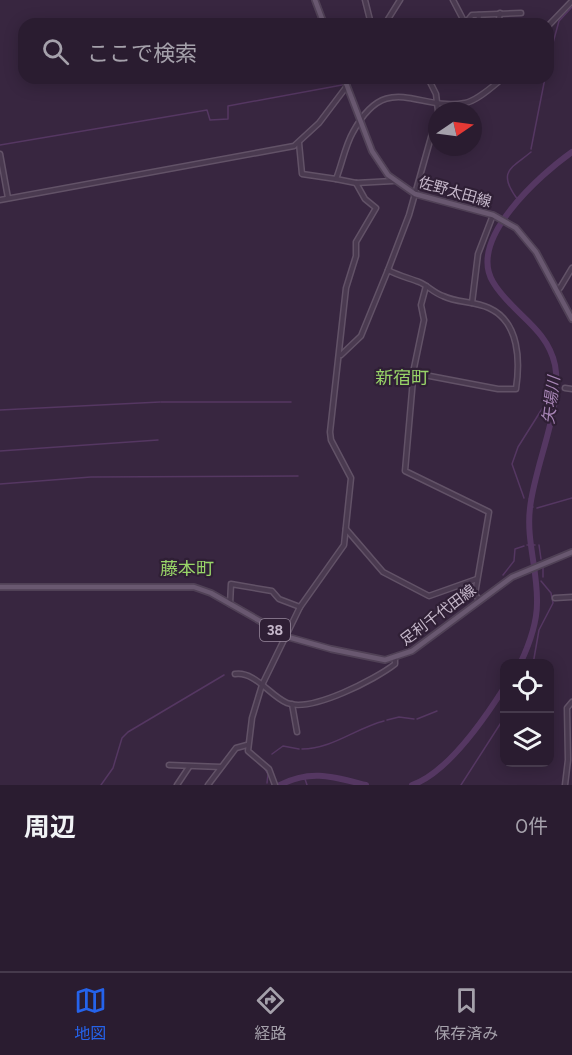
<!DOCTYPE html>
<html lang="ja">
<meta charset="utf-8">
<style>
:root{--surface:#2a1c30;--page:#36293c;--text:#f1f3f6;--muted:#a5a1ab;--line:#463a4c;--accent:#2563eb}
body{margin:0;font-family:Figtree,"Noto Sans JP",sans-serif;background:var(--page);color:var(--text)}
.controls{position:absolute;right:18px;bottom:18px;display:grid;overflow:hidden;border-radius:12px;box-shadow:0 3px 15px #0003}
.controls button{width:54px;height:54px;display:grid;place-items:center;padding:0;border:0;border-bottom:2px solid var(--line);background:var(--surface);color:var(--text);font:30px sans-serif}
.compass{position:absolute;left:428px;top:102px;width:54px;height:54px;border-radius:50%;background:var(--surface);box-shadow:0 3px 15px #0003;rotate:77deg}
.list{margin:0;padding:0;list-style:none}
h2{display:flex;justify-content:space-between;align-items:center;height:78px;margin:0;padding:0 24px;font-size:26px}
h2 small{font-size:20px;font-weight:400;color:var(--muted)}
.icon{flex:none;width:33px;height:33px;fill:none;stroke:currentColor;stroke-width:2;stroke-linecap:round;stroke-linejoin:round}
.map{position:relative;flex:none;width:572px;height:785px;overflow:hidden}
.search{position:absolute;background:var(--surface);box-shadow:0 3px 15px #0003;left:18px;right:18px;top:18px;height:66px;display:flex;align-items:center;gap:15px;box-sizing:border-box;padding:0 21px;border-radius:18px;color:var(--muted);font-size:22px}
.sheet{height:186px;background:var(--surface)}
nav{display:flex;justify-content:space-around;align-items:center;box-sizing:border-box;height:84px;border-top:2px solid var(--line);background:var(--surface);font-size:16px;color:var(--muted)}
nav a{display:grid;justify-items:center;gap:3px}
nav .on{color:var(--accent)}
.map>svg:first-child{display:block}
</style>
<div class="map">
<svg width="572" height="785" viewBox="0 0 572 785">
<rect width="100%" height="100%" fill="#382640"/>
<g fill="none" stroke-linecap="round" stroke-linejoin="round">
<g stroke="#553762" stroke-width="1.5">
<polyline points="548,61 559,21 572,7"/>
<polyline points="0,145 207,110 210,120 228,119 228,106 342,85"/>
<polyline points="531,149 545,78"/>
<path d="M 518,200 C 496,171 512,168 531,152"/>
<polyline points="161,402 291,402"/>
<polyline points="0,410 160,402"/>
<polyline points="0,451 158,440"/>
<polyline points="0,484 91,477 298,476"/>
<polyline points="524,498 512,464 518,447 547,401"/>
<polyline points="529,499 531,499"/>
<polyline points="530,507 533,507"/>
<polyline points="537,508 572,498"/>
<polyline points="527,545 535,545"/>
<polyline points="539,545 541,559"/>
<polyline points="503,575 514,561 515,549 524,546"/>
<polyline points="543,577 543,568"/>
<polyline points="533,664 539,630 553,603 551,593 541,581"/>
<polyline points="417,719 437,711"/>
<polyline points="387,720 399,717 414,719"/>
<path d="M 302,749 C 332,749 356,728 384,721"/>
<polyline points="272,754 283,746 299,749"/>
<polyline points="265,769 268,774 267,783"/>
<polyline points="304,776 307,785"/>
<polyline points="101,785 113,768 122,738 128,732 224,675"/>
<polyline points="461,785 504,718"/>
</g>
<g stroke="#553762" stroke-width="6">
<path d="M 520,664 C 529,645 537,623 537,603 C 538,571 526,540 530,508 C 535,463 563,408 555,365 C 547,327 511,313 493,282 C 467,239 541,174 572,152"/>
<path d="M 280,785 C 311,769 334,777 366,785"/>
<path d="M 412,785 C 447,773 485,718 504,688"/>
</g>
<defs>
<g id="minor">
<polyline points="365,0 371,24"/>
<polyline points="453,0 465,23"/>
<polyline points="385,24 400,0"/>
<polyline points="465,24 472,15 521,13"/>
<polyline points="478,24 479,15"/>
<polyline points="498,24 500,13"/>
<polyline points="548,26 572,1"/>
<polyline points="428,78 436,94 438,111"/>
<path d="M 299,143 L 302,174 L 336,179 C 342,164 345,146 353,132 C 387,69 418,112 465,103 C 477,101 493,86 503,78"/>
<polyline points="0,154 8,198"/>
<polyline points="336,179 356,183 393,181"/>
<polyline points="0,200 294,146 319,123 347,86"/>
<path d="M 388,270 C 399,276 409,278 419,282 C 427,285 434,293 443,296 C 457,303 474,301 489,308 C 520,322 520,362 516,389 L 498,389 L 414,373"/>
<polyline points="426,286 421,305 424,320 414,368 405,471 489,512 475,594 479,600"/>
<polyline points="556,290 560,288 572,268"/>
<polyline points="472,303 478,254 493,215"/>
<polyline points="341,355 361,336 388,270 409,215 437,116"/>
<polyline points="565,388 572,389"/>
<polyline points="346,529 383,572 429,596 477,579"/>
<polyline points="555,598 572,597"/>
<polyline points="230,604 231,584 272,591 279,599 300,607"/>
<path d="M 235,674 C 255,671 270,696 287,703 C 311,713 376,679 395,664 L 395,658"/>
<polyline points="292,704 297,732"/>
<polyline points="169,765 221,767"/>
<polyline points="177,785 189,767"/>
<polyline points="208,785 236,748 247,745"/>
<polyline points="275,785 269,769 248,751 252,718 262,685 300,607 344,545 351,478 331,440 330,432 346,288 356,256 356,242 376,208 365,199 356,183"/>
<polyline points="565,785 568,760 567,708 572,702"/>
</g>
<g id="major">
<polyline points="315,0 324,24"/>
<polyline points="344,78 372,151 388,175 415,194 493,215 516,228 536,252 572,319"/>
<polyline points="0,587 194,587 211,593 288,637 331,649 385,660 412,651 512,577 572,552"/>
</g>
</defs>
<use href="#minor" stroke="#625267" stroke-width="7"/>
<use href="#major" stroke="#504156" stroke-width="8"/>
<use href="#minor" stroke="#4a3a50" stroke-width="4"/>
<use href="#major" stroke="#695870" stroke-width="4.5"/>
</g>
<g text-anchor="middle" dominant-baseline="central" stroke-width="4.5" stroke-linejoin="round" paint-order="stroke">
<rect fill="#2f1f35" stroke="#98899d" stroke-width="1.5" x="260" y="619" width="30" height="22" rx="4.5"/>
<g font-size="14" font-weight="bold" fill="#c5b7ca">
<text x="275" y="630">38</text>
</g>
<g font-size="15" fill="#c5b7ca" stroke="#2f1f35">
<text transform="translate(455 192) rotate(16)">佐野太田線</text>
<text transform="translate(438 615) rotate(-37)">足利千代田線</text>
</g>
<g font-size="16" font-style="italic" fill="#a785b5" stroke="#2f1f35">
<text transform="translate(551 400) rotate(-83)">矢場川</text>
</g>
<g font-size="18" fill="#98d468" stroke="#2f1f35">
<text x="402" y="378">新宿町</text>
<text x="187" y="569">藤本町</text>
</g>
</g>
</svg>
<div class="controls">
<button><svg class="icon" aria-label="locate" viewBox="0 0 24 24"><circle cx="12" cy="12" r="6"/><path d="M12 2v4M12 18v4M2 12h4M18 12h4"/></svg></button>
<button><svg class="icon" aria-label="layers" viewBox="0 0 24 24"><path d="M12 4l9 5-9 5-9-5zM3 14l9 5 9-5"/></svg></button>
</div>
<svg class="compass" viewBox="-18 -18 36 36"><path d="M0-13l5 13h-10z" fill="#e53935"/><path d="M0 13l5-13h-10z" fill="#a5a1ab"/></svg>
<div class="search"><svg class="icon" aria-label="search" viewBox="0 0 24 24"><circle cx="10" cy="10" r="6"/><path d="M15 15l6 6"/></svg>ここで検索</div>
</div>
<section class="sheet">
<h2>周辺<small>0件</small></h2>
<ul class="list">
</ul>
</section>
<nav>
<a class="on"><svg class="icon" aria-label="map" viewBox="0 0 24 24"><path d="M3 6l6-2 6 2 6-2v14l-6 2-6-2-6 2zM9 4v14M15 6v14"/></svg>地図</a>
<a><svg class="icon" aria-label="directions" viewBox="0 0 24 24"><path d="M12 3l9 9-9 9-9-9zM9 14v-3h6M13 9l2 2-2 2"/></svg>経路</a>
<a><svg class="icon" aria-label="saved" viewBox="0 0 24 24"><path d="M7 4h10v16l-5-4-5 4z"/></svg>保存済み</a>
</nav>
